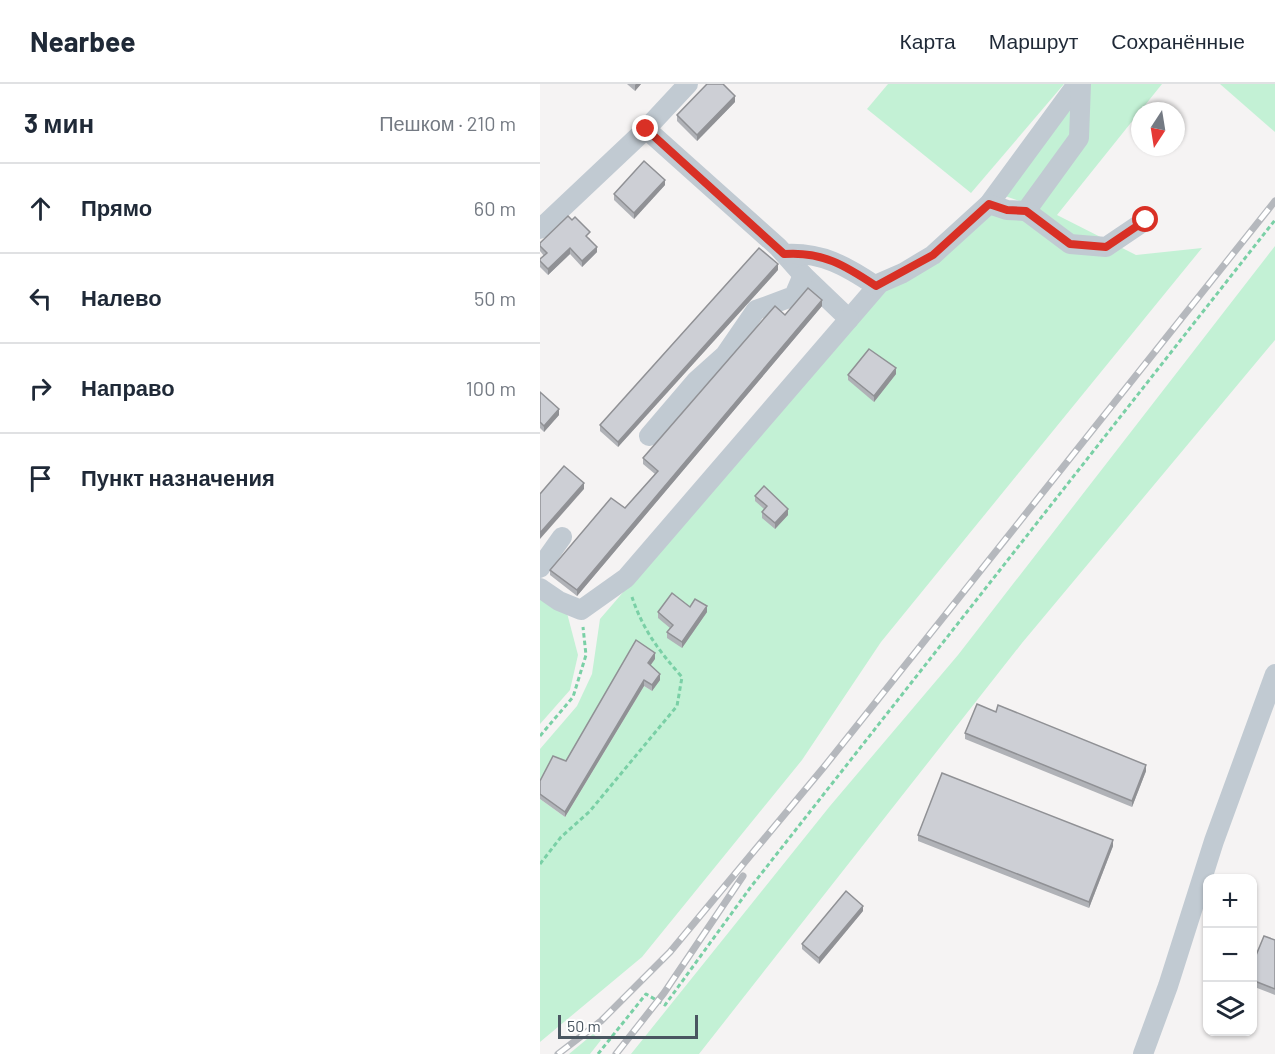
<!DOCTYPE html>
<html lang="ru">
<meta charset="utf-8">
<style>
:root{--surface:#fff;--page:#f2f2f3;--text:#1f2937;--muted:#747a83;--line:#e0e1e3}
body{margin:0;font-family:Barlow,sans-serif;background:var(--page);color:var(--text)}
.controls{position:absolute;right:18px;bottom:18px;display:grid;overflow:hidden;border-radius:12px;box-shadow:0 2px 4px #0004}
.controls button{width:54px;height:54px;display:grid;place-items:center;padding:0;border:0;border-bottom:2px solid var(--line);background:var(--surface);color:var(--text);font:30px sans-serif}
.compass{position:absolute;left:591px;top:18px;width:54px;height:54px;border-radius:50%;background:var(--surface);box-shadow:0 2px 4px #0004;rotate:192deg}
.scale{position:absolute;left:18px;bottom:15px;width:140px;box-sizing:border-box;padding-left:6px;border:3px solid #4a5661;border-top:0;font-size:16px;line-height:21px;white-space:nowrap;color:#4a5661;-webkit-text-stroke:4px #fff;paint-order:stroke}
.stop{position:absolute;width:18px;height:18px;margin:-14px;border:4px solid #d93025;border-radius:50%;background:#fff}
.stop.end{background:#d93025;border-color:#fff;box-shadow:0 2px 6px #0008}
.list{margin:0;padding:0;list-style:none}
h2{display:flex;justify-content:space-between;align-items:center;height:78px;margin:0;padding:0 24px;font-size:26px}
h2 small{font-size:20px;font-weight:400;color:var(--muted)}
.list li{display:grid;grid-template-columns:39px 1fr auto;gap:18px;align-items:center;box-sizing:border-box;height:90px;padding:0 24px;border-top:2px solid var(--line)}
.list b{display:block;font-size:22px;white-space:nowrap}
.list em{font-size:20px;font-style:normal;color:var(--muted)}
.icon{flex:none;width:33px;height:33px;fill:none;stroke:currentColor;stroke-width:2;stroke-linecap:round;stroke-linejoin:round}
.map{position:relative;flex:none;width:735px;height:970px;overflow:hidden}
header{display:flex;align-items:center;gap:36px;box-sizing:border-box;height:84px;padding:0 30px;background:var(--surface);border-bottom:2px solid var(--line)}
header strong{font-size:28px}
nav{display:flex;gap:33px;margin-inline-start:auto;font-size:21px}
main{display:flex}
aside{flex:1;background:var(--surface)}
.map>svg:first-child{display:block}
</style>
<header>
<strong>Nearbee</strong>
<nav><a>Карта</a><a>Маршрут</a><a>Сохранённые</a></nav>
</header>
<main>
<aside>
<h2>3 мин<small>Пешком · 210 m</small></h2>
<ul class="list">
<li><svg class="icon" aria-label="ahead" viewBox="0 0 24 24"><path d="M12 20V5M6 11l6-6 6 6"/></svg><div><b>Прямо</b></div><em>60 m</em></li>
<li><svg class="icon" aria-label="left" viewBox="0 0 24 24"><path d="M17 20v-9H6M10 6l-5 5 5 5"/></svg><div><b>Налево</b></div><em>50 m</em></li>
<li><svg class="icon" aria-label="right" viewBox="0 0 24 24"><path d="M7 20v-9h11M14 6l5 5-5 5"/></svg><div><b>Направо</b></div><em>100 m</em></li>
<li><svg class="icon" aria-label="arrive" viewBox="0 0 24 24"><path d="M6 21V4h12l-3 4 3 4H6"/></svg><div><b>Пункт назначения</b></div></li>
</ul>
</aside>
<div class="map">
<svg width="735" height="970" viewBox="0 0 735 970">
<rect width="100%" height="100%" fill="#f5f3f3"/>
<g fill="#c3f1d5">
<polygon points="348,0 524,0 431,109 327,25"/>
<polygon points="548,0 622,0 517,131 596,171 662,164 341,558 262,676 102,873 0,958 0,715 25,733 104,602 112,607 108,585 114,575 26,683 0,703 0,665 37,622 52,590 60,535 347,202 453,128 485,137 546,58"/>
<polygon points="680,0 735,0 735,48"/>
<polygon points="530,21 531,55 482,118 465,112"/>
<polygon points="735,162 735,256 482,559 159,970 91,970 290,722 418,571"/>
<polygon points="0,515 27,529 38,571 30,606 0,640"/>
<polygon points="53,950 61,956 50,970 29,970"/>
</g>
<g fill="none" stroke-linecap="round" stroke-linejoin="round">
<g stroke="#7ad0a6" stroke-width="3" stroke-dasharray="4.5 3" stroke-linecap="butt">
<polyline points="0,652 33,613 46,571 43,543"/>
<path d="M 0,780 L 21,753 L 50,727 L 137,622 L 142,593 C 119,567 103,546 92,513"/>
<polyline points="58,970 106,910 125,921 210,804 735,136"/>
</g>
<g stroke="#c1cad2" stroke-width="20">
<polyline points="106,45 238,163 263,191 309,235 340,199 363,189 393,171 449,120 537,0"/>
<polyline points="449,120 467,126 486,127 539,54 541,0"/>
<polyline points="486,127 530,160 566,163 606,136"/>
<polyline points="0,145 106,45 148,0"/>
<path d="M 245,170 C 282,168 306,182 336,202"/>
<polyline points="109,352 156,297 185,271 216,226 254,212 263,191"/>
<polyline points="0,484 22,453"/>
<polyline points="0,504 19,517 41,526 86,494 309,235"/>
<polyline points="603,970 628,902 674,757 735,590"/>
</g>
<defs>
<g id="rail">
<polyline points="18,970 61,937 130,868 284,683 735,117"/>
<polyline points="76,970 124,909 203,792"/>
</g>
</defs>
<use href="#rail" stroke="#b5b8bd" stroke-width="7"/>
<use href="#rail" stroke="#fff" stroke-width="4.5" stroke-dasharray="14" stroke-linecap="butt"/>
</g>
<g fill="#b0b2b7">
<polygon points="87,0 101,0 95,7"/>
<polygon points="195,18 157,57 137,37 137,31"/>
<polygon points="125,101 94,135 74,116 74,110"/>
<polygon points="50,154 49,155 57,168 42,183 30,170 8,191 0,183 0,175 4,172 0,167 0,159"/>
<polygon points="238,186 78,363 60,347 60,341"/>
<polygon points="282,222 37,512 10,491 10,486 85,424 115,390 103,380 103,374 245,231"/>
<polygon points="356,290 334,318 308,296 308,291"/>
<polygon points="0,308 19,331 4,348 0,344"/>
<polygon points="215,412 248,431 235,445 222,434 222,428 224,425 215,417"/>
<polygon points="150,523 167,528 142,564 127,554 127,548 130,544 118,534 118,528"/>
<polygon points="115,575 110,581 120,596 112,607 104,602 25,733 0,715 0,697 26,677"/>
<polygon points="425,649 606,687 592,723 425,655"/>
<polygon points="378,751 573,762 549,824 378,757"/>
<polygon points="323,827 279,880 262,865 262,860"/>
<polygon points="735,856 735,911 712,902 712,881"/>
</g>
<g fill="#909195">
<polygon points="96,0 101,0 95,7 95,1"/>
<polygon points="195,12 195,18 157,57 157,51"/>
<polygon points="125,96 125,101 94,135 94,129"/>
<polygon points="57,163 57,168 42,183 42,177"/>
<polygon points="30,164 30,170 8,191 8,185"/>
<polygon points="238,180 238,186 78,363 78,358"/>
<polygon points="282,216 282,222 37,512 37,506"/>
<polygon points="356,284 356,290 334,318 334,312"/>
<polygon points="19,325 19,331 4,348 4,342"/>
<polygon points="44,399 44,405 0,455 0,449"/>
<polygon points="248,425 248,431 235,445 235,439"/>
<polygon points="167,522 167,528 142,564 142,558"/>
<polygon points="115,569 115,575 108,585 108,579"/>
<polygon points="120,590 120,596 112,607 112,601"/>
<polygon points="104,596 104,602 25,733 25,728"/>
<polygon points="606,681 606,687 592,723 592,717"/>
<polygon points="573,756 573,762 549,824 549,818"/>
<polygon points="323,822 323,827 279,880 279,874"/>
</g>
<g fill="#cdcfd5" stroke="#909195" stroke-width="1.5">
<polygon points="167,0 183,0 195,12 157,51 137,31"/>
<polygon points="104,77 125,96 94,129 74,110"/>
<polygon points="28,132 32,136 35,133 50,148 46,152 57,163 42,177 30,164 8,185 0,177 0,175 7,169 0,162 0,159"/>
<polygon points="219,164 238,180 78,358 60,341"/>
<polygon points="268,204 282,216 37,506 10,486 71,414 85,424 118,387 103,374 235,222 245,231"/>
<polygon points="329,265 356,284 334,312 308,291"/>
<polygon points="0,308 19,325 4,342 0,338"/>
<polygon points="24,382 44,399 0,449 0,410"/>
<polygon points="224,402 248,425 235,439 222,428 227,422 215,412"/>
<polygon points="132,509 150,523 155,515 167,522 142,558 127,548 133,541 118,528"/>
<polygon points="96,556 115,569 108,579 120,590 112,601 104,596 25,728 0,710 0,697 13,672 26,677"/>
<polygon points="437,620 456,628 458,621 606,681 592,717 425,649"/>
<polygon points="402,689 573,756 549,818 378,751"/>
<polygon points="306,807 323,822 279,874 262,860"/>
<polygon points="724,852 735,856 735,905 712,896 712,881"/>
</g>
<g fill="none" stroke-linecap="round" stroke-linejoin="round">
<path stroke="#d93025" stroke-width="8" d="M 106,45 L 244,170 C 282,167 306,182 336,202 L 393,171 L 449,120 L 467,126 L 486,127 L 530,160 L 566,163 L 606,136"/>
</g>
</svg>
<div class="controls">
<button>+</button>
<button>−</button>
<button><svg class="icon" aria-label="layers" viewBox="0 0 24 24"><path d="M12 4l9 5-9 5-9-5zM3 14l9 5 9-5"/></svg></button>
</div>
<svg class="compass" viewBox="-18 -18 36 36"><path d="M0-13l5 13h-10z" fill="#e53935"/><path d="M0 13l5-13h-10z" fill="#747a83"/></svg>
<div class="scale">50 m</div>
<div class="stop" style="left:606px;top:136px"></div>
<div class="stop end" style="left:106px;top:45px"></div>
</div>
</main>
